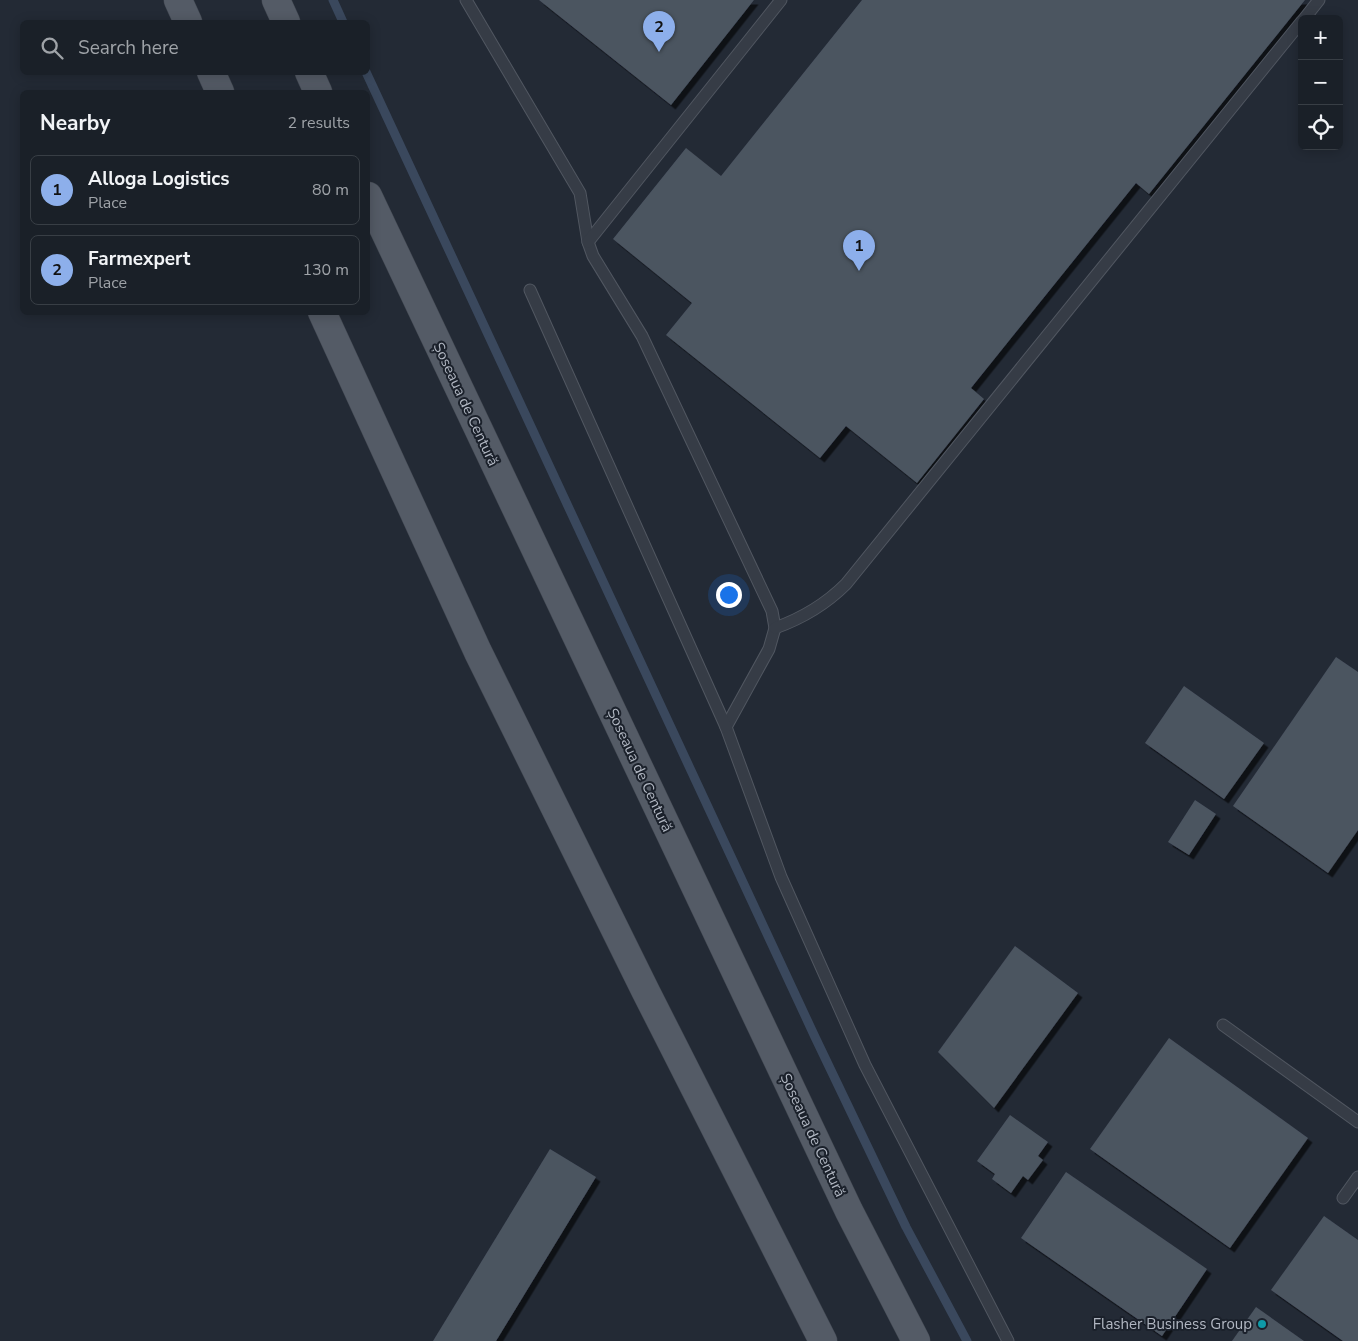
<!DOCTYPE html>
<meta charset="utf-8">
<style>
:root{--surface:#1a2028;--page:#232830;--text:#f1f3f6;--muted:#9fa3a8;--line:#383e45;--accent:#8dafeb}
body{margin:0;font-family:"Nunito Sans",sans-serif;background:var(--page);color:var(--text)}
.controls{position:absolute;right:15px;top:15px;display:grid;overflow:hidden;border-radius:8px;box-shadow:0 2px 12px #0003}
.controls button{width:45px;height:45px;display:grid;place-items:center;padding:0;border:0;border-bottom:1px solid var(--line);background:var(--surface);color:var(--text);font:25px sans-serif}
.you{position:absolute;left:728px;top:594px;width:18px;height:18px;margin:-12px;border:4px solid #fff;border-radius:50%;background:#1a73e8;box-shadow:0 0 0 8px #1a73e833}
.badge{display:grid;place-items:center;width:32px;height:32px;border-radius:50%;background:var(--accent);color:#111;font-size:16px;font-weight:700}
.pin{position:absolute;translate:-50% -41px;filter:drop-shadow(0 1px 2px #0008)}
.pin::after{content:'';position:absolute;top:26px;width:18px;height:15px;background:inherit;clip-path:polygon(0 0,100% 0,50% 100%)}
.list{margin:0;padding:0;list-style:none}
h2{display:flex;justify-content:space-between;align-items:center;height:65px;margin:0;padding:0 20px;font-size:21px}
h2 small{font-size:16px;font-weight:400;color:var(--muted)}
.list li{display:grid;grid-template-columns:32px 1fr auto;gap:15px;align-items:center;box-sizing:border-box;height:70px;margin:0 10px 10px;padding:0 10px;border:1px solid var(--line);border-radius:8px}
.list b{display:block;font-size:19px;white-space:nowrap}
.list p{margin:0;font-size:16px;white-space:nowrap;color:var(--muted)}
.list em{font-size:16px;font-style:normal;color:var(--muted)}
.icon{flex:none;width:28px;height:28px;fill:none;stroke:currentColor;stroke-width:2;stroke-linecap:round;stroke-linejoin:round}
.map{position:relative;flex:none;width:1358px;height:1341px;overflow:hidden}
.search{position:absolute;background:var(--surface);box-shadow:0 2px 12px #0003;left:20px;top:20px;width:350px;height:55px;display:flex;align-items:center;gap:12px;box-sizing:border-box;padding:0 18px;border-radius:8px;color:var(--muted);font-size:19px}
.panel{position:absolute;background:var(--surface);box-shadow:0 2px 12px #0003;left:20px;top:90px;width:350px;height:225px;border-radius:8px}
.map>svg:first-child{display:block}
</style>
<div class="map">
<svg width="1358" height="1341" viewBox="0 0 1358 1341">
<defs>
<filter id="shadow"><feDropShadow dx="4.5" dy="4.5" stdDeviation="0" flood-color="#0009"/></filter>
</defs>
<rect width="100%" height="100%" fill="#232a35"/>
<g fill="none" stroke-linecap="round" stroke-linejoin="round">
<g stroke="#3a485d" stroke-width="9">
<polyline points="333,0 343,22"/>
<polyline points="366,72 815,1037 906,1227 967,1341"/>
</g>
</g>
<g fill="#4b5461" filter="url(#shadow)">
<polygon points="539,0 754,0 671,105"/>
<polygon points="862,0 1305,0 1149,194 1136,183 971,388 984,399 917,483 846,426 820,458 666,335 692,303 613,239 686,148 721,176"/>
<polygon points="1336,657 1358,672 1358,830 1328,873 1233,806"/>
<polygon points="1184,686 1264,743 1224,799 1145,743"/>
<polygon points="1195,800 1216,814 1189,855 1168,842"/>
<polygon points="1015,946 1078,993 994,1108 938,1052"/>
<polygon points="1169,1038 1308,1138 1230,1248 1090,1149"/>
<polygon points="1010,1115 1048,1142 1038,1156 1043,1160 1028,1180 1023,1176 1011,1193 992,1179 995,1174 977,1161"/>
<polygon points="550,1149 596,1177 496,1341 433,1341"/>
<polygon points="1066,1172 1207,1269 1162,1336 1021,1238"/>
<polygon points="1324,1216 1358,1240 1358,1341 1343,1341 1271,1290"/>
<polygon points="1256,1307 1304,1341 1232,1341"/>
</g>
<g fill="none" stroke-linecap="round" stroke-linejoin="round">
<defs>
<g id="lane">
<polyline points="466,0 580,193 588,242 593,256 642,336 772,611 775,628 769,649 726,727 781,877 865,1065 1008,1341"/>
<polyline points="1304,19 1319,0"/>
<polyline points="588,242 781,0"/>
<polyline points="530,290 726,727"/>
<path d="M 775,628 C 803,618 825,605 846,584 L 1302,21"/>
<polyline points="1223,1025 1358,1122"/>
<polyline points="1343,1198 1358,1177"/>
</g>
<g id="primary">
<polyline points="178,0 188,22"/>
<polyline points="276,0 286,22"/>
<polyline points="211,72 220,92"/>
<polyline points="309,72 318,92"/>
<polyline points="368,196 849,1211 916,1341"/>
<polyline points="322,312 478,652 646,992 823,1341"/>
</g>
</defs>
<use href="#lane" stroke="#515761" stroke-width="13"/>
<use href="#primary" stroke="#3f454f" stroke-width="29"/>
<use href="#lane" stroke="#363c46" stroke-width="11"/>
<use href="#primary" stroke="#545b66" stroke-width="28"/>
</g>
<circle fill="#0f9aa8" stroke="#1b212b" stroke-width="2" cx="1262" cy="1324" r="5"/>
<g text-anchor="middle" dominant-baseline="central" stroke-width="4" stroke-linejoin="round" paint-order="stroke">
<g font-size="15" fill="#b1b7c2" stroke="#1b212b">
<text transform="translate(466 404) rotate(65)">Șoseaua de Centură</text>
<text transform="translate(640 770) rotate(65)">Șoseaua de Centură</text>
<text transform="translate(813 1135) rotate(65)">Șoseaua de Centură</text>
</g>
<g font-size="15" fill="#b1b7c2" stroke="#1b212b" text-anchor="end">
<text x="1252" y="1324">Flasher Business Group</text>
</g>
</g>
</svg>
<div class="controls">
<button>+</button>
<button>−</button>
<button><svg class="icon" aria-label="locate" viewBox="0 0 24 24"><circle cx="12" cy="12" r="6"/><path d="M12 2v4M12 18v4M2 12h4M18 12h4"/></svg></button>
</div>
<div class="you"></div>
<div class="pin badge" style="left:859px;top:271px">1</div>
<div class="pin badge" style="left:659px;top:52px">2</div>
<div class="search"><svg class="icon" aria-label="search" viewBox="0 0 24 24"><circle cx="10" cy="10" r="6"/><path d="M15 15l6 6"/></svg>Search here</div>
<section class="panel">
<h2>Nearby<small>2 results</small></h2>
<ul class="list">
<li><span class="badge">1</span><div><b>Alloga Logistics</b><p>Place</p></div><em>80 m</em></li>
<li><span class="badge">2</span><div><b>Farmexpert</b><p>Place</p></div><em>130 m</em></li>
</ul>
</section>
</div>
